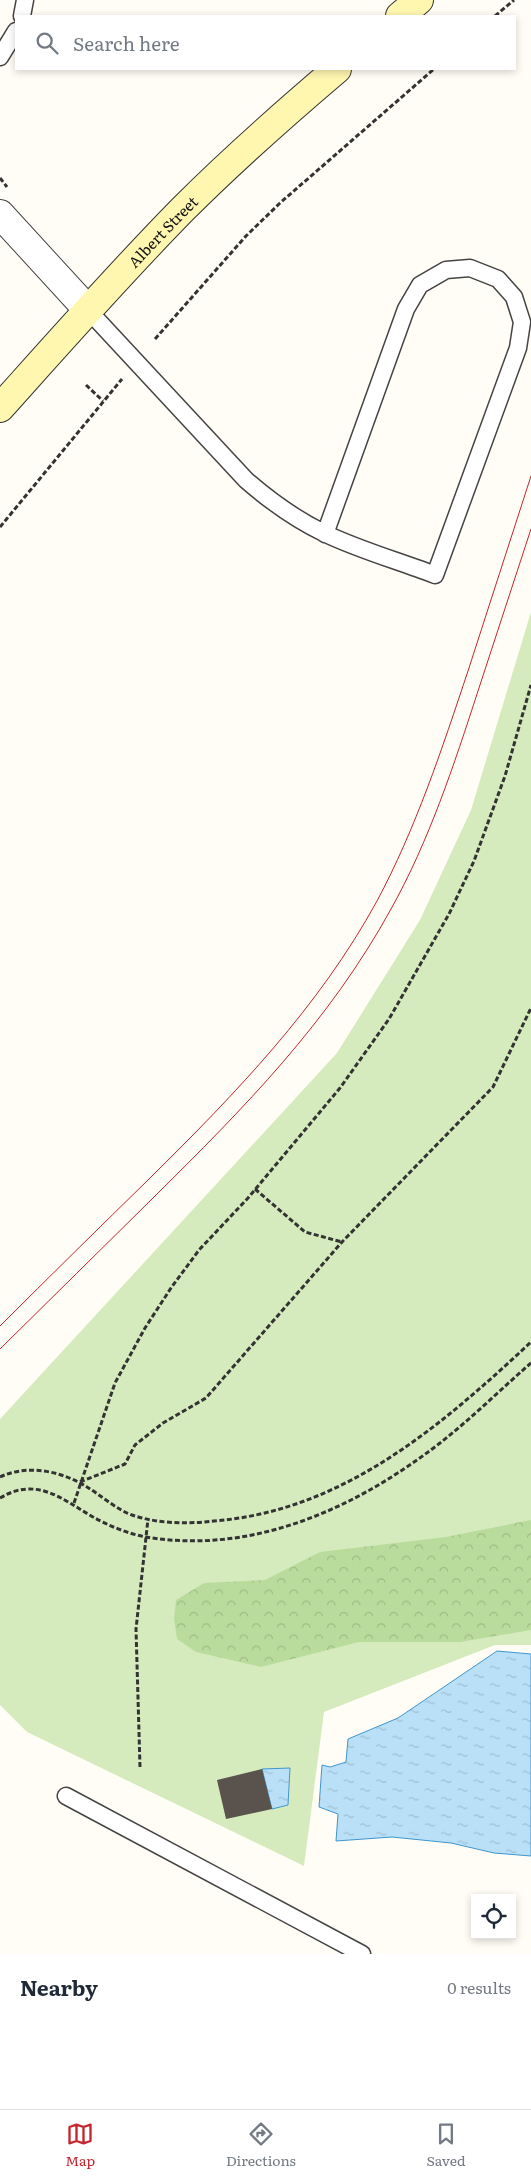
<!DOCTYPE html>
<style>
:root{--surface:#fff;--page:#f2f2f3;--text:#1f2937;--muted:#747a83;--line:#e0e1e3;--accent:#c4262e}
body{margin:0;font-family:Literata,serif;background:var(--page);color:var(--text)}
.controls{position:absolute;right:15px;bottom:15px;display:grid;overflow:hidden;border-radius:0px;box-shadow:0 2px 8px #0003}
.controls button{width:45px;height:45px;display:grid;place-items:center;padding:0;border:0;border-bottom:1px solid var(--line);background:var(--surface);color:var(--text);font:25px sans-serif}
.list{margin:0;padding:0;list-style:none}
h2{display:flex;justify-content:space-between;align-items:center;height:65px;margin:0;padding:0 20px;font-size:21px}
h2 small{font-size:16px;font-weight:400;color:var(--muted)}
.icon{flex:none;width:28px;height:28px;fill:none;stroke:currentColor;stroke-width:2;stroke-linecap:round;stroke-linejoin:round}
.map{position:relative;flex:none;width:531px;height:1954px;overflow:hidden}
.search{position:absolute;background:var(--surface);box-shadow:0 2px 8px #0003;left:15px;right:15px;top:15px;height:55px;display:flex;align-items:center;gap:12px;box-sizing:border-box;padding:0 18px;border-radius:0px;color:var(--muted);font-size:19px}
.sheet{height:155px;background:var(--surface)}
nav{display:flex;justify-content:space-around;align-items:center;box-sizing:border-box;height:70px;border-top:1px solid var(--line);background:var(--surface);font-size:14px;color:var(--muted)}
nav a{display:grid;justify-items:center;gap:2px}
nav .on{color:var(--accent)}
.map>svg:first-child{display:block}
</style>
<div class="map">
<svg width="531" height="1954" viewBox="0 0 531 1954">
<defs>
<pattern id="forest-crowns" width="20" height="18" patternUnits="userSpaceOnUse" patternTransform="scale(1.25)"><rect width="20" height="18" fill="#b9dc9c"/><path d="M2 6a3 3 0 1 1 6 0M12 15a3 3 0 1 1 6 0" fill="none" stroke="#9ebc85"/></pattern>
<pattern id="water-ripples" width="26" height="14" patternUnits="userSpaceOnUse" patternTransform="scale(1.25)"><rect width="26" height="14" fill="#b9e0f7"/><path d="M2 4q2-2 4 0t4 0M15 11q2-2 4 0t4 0" fill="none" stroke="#9ebfd3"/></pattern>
</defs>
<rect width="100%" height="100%" fill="#fffdf5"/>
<polygon fill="#d5ebbd" points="531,612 531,1645 495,1645 324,1712 304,1866 27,1732 0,1705 0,1419 337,1053 420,920 471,810"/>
<polygon fill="url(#forest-crowns)" points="531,1520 531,1630 460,1642 359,1642 261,1667 196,1652 177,1639 174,1619 176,1600 204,1583 265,1580 320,1552 446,1537"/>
<g fill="url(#water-ripples)" stroke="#3f96cf">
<polygon points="497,1651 531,1654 531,1856 494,1853 451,1843 392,1837 336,1841 338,1814 319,1807 322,1765 330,1767 346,1762 348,1739 398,1718"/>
<polygon points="290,1768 288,1805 272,1809 262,1769"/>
</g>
<polygon fill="#5a524d" points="262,1769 272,1809 226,1819 217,1780"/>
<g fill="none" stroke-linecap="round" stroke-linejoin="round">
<defs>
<g id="lane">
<polyline points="22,16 25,0"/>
<polyline points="0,57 16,31"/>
<path d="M 88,310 L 246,480 C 270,501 295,519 324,533 C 359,550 399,561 435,575 L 518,348 L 522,322 L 514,297 L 498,279 L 470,268 L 446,270 L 420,285 L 406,309 L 325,534"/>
<polyline points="66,1796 362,1954"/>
</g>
<polyline id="street" points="0,214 88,310"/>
<g id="secondary">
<polyline points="400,16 419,0"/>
<path id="s1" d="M 0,408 C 60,341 120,273 183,209 C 232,160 284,114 337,69"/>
</g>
</defs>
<use href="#lane" stroke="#444" stroke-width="19"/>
<use href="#street" stroke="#444" stroke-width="30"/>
<use href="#secondary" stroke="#333" stroke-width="30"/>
<g stroke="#333" stroke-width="3" stroke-dasharray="5 2.5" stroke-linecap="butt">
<polyline points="495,16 514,0"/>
<polyline points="0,178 7,187"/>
<polyline points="155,339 246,236 280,203 434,69"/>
<polyline points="86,385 103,401"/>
<polyline points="0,527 122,379"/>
<polyline points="255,1189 305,1232 342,1242"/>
<path d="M 0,1477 C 27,1464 62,1471 87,1487 C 102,1496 118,1511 135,1516 C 161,1524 188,1524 214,1521 C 343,1511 441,1426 531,1342"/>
<polyline points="80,1482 125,1464 135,1445 163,1423 206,1398 342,1242 493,1087 531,1008"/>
<path d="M 0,1498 C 37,1476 62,1499 93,1517 C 109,1526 129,1534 146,1537 C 254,1555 356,1508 440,1443 C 472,1418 501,1389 531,1363"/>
<polyline points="74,1503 115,1383 145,1328 171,1288 199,1250 248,1198 340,1088 389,1019 449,914 474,861 505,776 531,685"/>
<polyline points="140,1767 136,1629 148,1519"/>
</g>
<use href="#lane" stroke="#fff" stroke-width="16"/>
<use href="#street" stroke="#fff" stroke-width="28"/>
<use href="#secondary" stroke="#fff6b0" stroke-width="28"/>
<g stroke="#c4262e" stroke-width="1">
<path d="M 0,1326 C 50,1276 100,1227 150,1178 C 236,1093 319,1007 377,901 C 416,828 442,749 468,671 C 489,606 510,541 531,476"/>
<path d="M 0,1349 C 51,1299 102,1248 153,1198 C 244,1108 329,1022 391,909 C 429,841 454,765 478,691 C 496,637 513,583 531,529"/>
</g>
</g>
<g text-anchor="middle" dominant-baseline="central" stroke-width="5" stroke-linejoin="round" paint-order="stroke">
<g font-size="15" fill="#111" stroke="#fff">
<text stroke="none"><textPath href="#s1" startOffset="240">Albert Street</textPath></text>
</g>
</g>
</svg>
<div class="controls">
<button><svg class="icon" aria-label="locate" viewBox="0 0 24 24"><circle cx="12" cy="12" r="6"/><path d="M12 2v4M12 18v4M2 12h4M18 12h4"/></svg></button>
</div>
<div class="search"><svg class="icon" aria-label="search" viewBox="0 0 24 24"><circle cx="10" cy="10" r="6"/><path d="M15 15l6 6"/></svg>Search here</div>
</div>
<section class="sheet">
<h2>Nearby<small>0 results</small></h2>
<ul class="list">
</ul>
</section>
<nav>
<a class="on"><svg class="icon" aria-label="map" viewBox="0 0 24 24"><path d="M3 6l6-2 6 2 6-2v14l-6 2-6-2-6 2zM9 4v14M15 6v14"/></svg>Map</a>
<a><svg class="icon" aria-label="directions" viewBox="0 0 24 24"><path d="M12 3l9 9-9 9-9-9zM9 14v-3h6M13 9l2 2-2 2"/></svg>Directions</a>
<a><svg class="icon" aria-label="saved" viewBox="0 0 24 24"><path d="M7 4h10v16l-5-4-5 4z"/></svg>Saved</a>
</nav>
